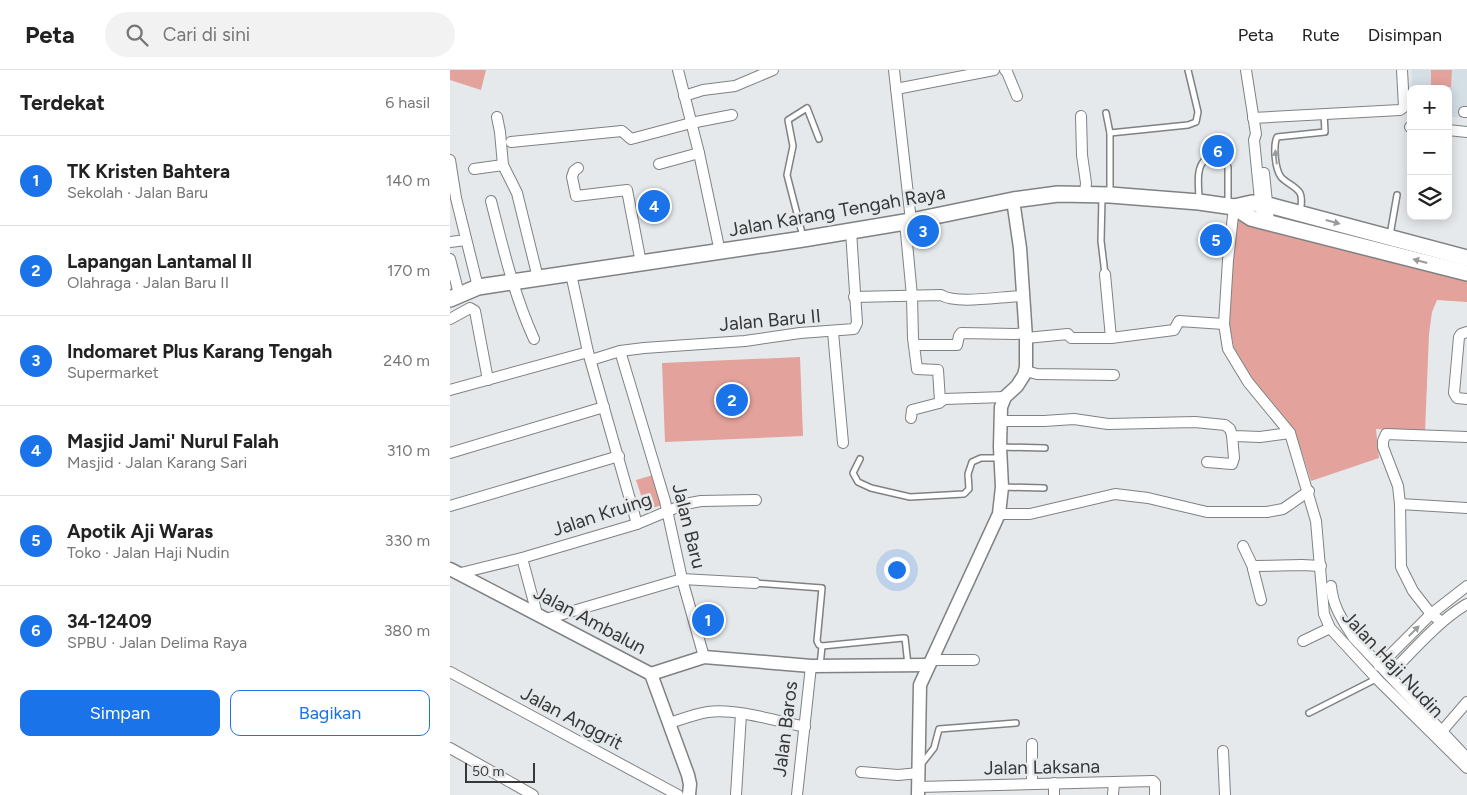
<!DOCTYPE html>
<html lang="id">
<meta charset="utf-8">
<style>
:root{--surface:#fff;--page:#f2f2f2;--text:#222;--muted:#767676;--line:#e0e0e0;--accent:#1a73e8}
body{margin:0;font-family:Figtree,sans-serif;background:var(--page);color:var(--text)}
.controls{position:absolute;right:15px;top:15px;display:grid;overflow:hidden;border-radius:10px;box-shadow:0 2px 12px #0003}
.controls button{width:45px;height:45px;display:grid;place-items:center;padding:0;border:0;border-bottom:1px solid var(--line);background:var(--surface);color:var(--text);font:25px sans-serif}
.scale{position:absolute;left:15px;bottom:12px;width:70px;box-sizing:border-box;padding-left:5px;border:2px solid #363738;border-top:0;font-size:14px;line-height:18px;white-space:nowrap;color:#363738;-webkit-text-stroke:4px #e6e9eb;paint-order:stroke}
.you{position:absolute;left:446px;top:499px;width:18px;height:18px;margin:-12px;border:4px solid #fff;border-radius:50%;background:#1a73e8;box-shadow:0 0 0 8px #1a73e833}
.badge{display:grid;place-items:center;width:32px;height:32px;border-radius:50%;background:var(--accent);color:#fff;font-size:16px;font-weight:700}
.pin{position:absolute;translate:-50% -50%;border:2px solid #fff;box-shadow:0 1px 5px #0006}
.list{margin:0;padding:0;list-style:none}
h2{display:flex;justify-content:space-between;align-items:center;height:65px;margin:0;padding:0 20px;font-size:21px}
h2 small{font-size:16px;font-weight:400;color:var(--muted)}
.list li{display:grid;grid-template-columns:32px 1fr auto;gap:15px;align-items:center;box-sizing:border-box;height:90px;padding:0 20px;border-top:1px solid var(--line)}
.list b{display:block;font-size:19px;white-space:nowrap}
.list p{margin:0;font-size:16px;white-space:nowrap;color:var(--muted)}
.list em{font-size:16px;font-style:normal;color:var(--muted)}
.actions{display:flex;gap:10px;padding:15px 20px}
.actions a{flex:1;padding:11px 0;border:1px solid var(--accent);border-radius:10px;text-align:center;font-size:18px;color:var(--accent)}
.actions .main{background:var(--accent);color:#fff}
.icon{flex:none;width:28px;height:28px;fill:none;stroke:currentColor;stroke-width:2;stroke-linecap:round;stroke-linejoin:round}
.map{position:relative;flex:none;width:1017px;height:725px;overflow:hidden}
header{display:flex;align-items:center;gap:30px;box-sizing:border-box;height:70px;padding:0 25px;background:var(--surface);border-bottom:1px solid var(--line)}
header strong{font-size:24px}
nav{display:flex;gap:28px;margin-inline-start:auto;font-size:18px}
.search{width:350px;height:45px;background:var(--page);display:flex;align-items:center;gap:12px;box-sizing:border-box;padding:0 18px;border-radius:28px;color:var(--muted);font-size:19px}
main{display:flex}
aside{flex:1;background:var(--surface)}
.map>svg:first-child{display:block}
</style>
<header>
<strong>Peta</strong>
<div class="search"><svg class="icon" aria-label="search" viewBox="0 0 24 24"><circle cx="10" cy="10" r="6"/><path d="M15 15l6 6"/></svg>Cari di sini</div>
<nav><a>Peta</a><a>Rute</a><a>Disimpan</a></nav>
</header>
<main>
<aside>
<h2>Terdekat<small>6 hasil</small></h2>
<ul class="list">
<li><span class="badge">1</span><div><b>TK Kristen Bahtera</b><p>Sekolah · Jalan Baru</p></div><em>140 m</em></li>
<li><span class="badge">2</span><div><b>Lapangan Lantamal II</b><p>Olahraga · Jalan Baru II</p></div><em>170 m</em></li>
<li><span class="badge">3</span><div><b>Indomaret Plus Karang Tengah</b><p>Supermarket</p></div><em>240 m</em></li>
<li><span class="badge">4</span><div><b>Masjid Jami' Nurul Falah</b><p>Masjid · Jalan Karang Sari</p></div><em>310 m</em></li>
<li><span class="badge">5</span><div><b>Apotik Aji Waras</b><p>Toko · Jalan Haji Nudin</p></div><em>330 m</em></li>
<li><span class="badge">6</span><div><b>34-12409</b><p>SPBU · Jalan Delima Raya</p></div><em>380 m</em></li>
</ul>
<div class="actions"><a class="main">Simpan</a><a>Bagikan</a></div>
</aside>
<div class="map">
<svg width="1017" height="725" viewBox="0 0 1017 725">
<rect width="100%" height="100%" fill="#e6e9eb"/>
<polygon fill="#d4dee5" points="962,0 1017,0 1017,47 998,47 998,19 961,19"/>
<g fill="#e3a29b">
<polygon points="0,0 36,0 31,20 0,10"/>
<polygon points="981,0 1002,0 1001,17 981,16"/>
<polygon points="788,148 1017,209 1017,232 987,230 982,242 979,264 975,362 926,359 929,388 861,411 845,361 803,310 784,278 779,253 783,189"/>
<polygon points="350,287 353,366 215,372 212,293"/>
<polygon points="203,405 212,435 196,440 186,410"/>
</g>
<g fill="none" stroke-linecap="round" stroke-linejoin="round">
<defs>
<g id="service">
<polyline points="656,43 660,63 660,123"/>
<polyline points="660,63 738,55 746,52 748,42 738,0"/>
<polyline points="773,87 778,97 778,135"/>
<polyline points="652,127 651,171 655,204"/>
<path d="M 749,130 C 749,117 745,97 756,89"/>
<path d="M 850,143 C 851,136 853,129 850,123 C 846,116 836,113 831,107 C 825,99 823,76 827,67 L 875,62 L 874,44"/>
<polyline points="940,165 947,125"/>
<polyline points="353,167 337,105 343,76 338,50 357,38 369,69"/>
<polyline points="550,377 595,378"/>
<polyline points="410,389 403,403 408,412 421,418 460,427 514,424 519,419 518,404 522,392 531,388 549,388"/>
<polyline points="552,417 594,418"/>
<polyline points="305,513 372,518 367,571 369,575 372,576 453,568 455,568 458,595"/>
<polyline points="370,596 372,576"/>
<polyline points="859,643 926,609"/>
<polyline points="469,692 473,692 484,678 489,659 566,653"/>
</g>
<g id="minor">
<polyline points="228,0 249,83 270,182"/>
<polyline points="444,0 461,151"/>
<polyline points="555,0 557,2 567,26"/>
<polyline points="796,0 806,64 804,70 811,140"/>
<polyline points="446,19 544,0"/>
<polyline points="234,26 253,20 285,16 323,0"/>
<polyline points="1014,42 1017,42"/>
<polyline points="631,46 632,85 636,113 635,124"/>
<polyline points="47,47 50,62 53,95 67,123 88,208"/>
<polyline points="803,48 950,40 954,37 952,0"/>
<polyline points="960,57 961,57"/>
<polyline points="998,60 1017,62"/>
<polyline points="61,72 172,61 181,69 241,53 282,45"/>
<polyline points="0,90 6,128 28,217"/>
<polyline points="209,94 249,83"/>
<polyline points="128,98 124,101 122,107 126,126 177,120 191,193"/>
<polyline points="24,99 53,95"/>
<polyline points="814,103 819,152"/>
<path d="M 41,131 C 53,178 64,225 84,269"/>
<polyline points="784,137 778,190 774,254 778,279 798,312 840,363 866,451 874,544 880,558 927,609 1017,698"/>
<polyline points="455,152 462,226 463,268 467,299 488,300 490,331"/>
<polyline points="0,172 16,170"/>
<polyline points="0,189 9,224"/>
<polyline points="121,204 138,282 187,454"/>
<polyline points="655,204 661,268"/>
<path d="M 404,227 L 491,225 C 507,235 553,226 574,226"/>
<polyline points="0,249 20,238 25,241 38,310"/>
<polyline points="383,262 393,373"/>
<polyline points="1017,262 1011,264 1009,267 1004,323 1007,328 1017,329"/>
<polyline points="576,268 618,264 621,268 661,268 724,260 729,251 774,254"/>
<polyline points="464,275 507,275 509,266 511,263 565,264 576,263"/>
<polyline points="170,281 215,431 232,509 254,587"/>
<polyline points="141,290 170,281 194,278 295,271 350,263 404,259 407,253 401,161"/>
<polyline points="576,301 587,304 664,305"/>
<polyline points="0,320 138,282"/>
<polyline points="461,348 462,340 489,333 494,329 555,327"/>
<polyline points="550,351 594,351 624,349 658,354 745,352 775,355 780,359 782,365 784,388 782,394 757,392"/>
<polyline points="782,365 785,366 810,367 840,363"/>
<polyline points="0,383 154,337"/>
<polyline points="950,434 1017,438"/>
<polyline points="0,436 169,386"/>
<polyline points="549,444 580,444 665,424 698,428 757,442 817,442 833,439 859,421"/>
<polyline points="793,476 803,497"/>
<polyline points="72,488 87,544"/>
<polyline points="11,503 72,488 187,454 235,434 251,431 306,430"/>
<path d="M 881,516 C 883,537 892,549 903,567 L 1017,688"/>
<polyline points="811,530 803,499 805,496 852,495 871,496"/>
<polyline points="96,549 232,509 305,513"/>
<polyline points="992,552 981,544 963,521 951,497 950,434 948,416 933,377 933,371 936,364 1017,367"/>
<polyline points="853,571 880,558"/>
<polyline points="482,590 524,590"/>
<polyline points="929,596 981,544 1017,516"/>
<polyline points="0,602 228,725"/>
<path d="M 939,605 C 963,581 987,552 1017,534"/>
<path d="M 220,653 C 232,649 245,644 258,642 C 285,638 327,651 355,657"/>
<polyline points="992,661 1017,632"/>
<polyline points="0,678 83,725"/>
<polyline points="773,681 775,725"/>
<polyline points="411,702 448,705 469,703"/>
<polyline points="604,713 604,725"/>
<polyline points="582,714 582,674"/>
<polyline points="468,717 703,711 705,713 705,725"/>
<polyline points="286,725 291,644"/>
<polyline points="347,725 361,596"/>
<polyline points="663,725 664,712"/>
</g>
<g id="tertiary">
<polyline points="0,499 201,604 238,705 240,714 239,725"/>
<polyline points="201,604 254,587 361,596 479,595"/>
<polyline points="468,725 470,615 549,444 552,417 550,377 551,337 555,327 567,316 574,305 576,297 576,268 570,178 563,130"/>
</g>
<g id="secondary">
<polyline points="784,137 802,133 818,135 1017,188"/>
<polyline points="0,229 28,217 353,169 461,151 563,130 608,124 660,125 749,132 784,137 801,148 812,151 1017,203"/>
</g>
</defs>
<use href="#service" stroke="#7f8283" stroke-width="8"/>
<use href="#minor" stroke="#7f8283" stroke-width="12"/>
<use href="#tertiary" stroke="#7f8283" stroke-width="15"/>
<use href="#secondary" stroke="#7f8283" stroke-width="18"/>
<use href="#service" stroke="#fff" stroke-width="5"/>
<use href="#minor" stroke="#fff" stroke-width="10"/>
<use href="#tertiary" stroke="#fff" stroke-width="12"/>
<use href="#secondary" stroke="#fff" stroke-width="15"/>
</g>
<defs><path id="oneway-solid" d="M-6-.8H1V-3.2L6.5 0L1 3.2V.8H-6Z" transform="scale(1.25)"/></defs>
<g fill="#9a9b9c">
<use href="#oneway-solid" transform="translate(826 87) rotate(-96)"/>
<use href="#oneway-solid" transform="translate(883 152) rotate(15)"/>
<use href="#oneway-solid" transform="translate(970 191) rotate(-165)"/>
<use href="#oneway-solid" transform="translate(964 561) rotate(-45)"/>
</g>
<g text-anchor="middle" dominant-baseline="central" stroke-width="5" stroke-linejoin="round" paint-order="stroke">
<g font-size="19" fill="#363738" stroke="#e6e9eb">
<text transform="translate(387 141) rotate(-10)">Jalan Karang Tengah Raya</text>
<text transform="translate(320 250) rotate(-5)">Jalan Baru II</text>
<text transform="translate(152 444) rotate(-18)">Jalan Kruing</text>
<text transform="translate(239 456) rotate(76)">Jalan Baru</text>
<text transform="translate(140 550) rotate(28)">Jalan Ambalun</text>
<text transform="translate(943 594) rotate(47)">Jalan Haji Nudin</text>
<text transform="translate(122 648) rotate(28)">Jalan Anggrit</text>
<text transform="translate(335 659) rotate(-83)">Jalan Baros</text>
<text transform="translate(592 697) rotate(-1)">Jalan Laksana</text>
</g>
</g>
</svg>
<div class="controls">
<button>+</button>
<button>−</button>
<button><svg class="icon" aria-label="layers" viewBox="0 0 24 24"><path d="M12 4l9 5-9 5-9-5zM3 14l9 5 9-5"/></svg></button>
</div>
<div class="scale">50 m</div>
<div class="you"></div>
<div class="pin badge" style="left:258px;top:550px">1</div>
<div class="pin badge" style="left:282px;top:330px">2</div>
<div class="pin badge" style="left:473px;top:161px">3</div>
<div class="pin badge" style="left:204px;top:136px">4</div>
<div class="pin badge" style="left:766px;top:170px">5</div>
<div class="pin badge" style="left:768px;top:81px">6</div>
</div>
</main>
